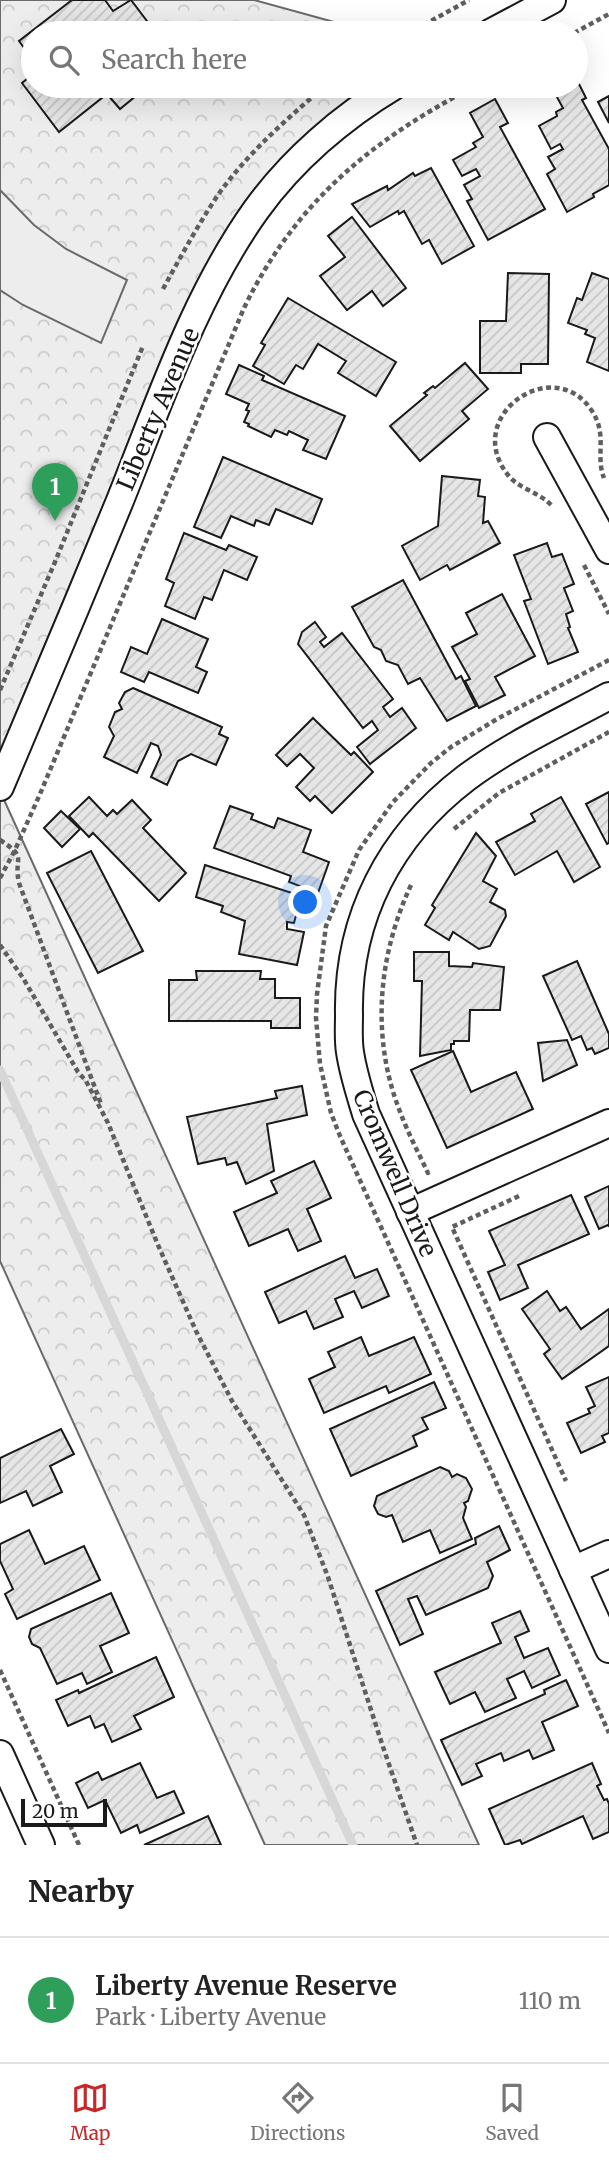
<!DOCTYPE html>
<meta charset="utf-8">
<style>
:root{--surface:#fff;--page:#f6f6f6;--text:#222;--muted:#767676;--line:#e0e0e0;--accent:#c62828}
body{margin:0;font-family:Merriweather,serif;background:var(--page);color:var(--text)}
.scale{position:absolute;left:21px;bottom:18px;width:86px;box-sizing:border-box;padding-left:7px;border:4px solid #1a1a1a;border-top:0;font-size:19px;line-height:24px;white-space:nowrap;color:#1a1a1a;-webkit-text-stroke:5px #fff;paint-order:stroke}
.you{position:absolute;left:306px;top:903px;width:24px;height:24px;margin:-18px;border:5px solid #fff;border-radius:50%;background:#1a73e8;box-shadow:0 0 0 10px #1a73e833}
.badge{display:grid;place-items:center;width:46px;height:46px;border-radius:50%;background:var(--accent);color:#fff;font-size:23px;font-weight:700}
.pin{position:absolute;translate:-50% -58px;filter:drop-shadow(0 2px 4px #0008)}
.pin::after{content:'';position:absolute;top:37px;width:24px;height:21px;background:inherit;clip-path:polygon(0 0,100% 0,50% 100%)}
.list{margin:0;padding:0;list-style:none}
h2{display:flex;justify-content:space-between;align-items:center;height:91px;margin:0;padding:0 28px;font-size:30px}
h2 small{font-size:23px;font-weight:400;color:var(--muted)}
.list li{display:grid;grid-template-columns:46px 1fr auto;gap:21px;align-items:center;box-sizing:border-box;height:126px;padding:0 28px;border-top:2px solid var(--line)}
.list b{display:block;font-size:26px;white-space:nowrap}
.list p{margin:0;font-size:23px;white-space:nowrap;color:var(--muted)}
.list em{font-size:23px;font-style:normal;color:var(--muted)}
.icon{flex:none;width:38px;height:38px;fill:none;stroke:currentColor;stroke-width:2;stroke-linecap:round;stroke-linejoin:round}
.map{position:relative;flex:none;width:609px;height:1845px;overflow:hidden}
.search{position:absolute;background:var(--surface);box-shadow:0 7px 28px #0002;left:21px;right:21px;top:21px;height:77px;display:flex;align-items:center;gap:18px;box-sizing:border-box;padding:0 24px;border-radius:38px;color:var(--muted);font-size:26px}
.sheet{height:217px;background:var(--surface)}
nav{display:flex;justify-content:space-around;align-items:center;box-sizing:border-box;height:98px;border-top:2px solid var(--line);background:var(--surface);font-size:19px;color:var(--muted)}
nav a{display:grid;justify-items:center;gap:4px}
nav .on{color:var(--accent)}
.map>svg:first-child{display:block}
</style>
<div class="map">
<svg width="609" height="1845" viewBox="0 0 609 1845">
<defs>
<pattern id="park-crowns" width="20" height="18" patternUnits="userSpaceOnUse" patternTransform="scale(1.75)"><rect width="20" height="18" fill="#ededed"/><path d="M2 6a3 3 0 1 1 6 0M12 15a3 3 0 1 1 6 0" fill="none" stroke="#cbcbcb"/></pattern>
<pattern id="building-hatch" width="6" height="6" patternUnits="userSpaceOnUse" patternTransform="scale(1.75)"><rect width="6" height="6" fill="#e6e6e6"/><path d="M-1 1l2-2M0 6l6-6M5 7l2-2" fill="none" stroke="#c5c5c5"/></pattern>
</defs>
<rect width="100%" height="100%" fill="#fff"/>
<g fill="url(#park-crowns)" stroke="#6a6a6a" stroke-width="2">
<polygon points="0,0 254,0 374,33 33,33 33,86 394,86 257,209 0,787"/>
<polygon points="0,791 479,1845 265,1845 0,1261"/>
</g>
<polygon fill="#ededed" stroke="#6a6a6a" stroke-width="2" points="0,190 34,225 66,249 127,280 101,343 23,305 0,290"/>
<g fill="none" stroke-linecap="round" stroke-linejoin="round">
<polyline stroke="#d7d7d7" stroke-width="9" points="0,1070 353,1845"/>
</g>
<g fill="url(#building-hatch)" stroke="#1a1a1a" stroke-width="2">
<polygon points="72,0 105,0 113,11 131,0 156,33 33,33 33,60 19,41"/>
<polygon points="33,74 33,86 148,86 120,109 107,94 59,132 22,83"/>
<polygon points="576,78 586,98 582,100 609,149 609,185 593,194 594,197 567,212 547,174 555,169 548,157 563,149 560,144 551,149 539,126 557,116 556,112 563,108 552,88 557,86 576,86"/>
<polygon points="609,96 609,123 598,102"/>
<polygon points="495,99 508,123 500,127 545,209 488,240 467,201 472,199 464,185 480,176 476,169 462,176 453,160 476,147 473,143 483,137 470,113"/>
<polygon points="431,168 474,246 442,264 429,240 422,244 404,211 399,214 398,211 370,227 352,204 387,186 388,190 413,173 415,176"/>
<polygon points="352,217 406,288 383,306 372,291 347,310 320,276 345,257 328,236"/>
<polygon points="508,273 549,274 548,364 521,364 521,373 480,373 480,321 506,321"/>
<polygon points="592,273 609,279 609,371 587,362 595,338 585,334 587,330 568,323 577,298 582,300"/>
<polygon points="288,298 396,362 376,396 338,373 346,361 318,344 303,369 296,365 284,384 253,366 265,345 261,343"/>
<polygon points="465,363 488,389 462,411 469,419 420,461 390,426 427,395 424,393 433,386 435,388"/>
<polygon points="239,365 264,376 262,380 345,416 326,459 303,450 308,440 289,431 287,435 275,430 271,437 248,426 249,424 244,422 249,411 246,410 249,404 226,394"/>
<polygon points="223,457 322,499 312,524 276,509 269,525 256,520 254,526 231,516 221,538 194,527"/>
<polygon points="442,476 480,480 478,496 485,497 483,523 488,521 500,543 450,570 447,565 420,580 402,546 438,526"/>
<polygon points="184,533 226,550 229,545 257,557 247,580 224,570 212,600 204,597 195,619 165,606 174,583 166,579"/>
<polygon points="547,543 552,557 562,554 574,584 564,588 573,611 566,614 570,627 568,628 578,652 548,664 524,601 531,599 514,555"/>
<polygon points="403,580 456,679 461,676 476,706 447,721 420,678 408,684 398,665 386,661 381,650 374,647 352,607"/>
<polygon points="502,594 535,656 495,677 505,695 479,708 465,681 470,679 452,647 477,634 466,613"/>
<polygon points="162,619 208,639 196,667 207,672 198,693 149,672 144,682 121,672 131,647 147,654"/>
<polygon points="315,622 326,637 320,642 324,647 342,633 393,699 383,707 390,717 402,708 416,728 370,764 357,747 378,730 372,721 363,728 298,644 302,632"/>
<polygon points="133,688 222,727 219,734 228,738 216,765 191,754 178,761 167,785 151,777 161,755 158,746 151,743 137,773 104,757 114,736 109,727 115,712 122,709 119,703 125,692"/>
<polygon points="313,718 351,755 354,752 373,772 332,813 315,796 310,801 296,787 314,768 300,754 287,766 276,755"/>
<polygon points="609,792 609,843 607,844 586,804"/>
<polygon points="89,797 107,816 113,810 117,814 132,800 151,820 143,828 186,873 159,901 93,833 89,837 69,816"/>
<polygon points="561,797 600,867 574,882 557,851 515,875 496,842 535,821 531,814"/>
<polygon points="230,806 253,814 251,819 274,828 278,818 311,830 303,852 329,862 318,893 289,882 291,876 214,848"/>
<polygon points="61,811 80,829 62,847 44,828"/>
<polygon points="476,833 496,856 483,881 497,889 490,902 505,910 506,916 490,946 479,949 453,932 449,940 425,925 435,908 432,905"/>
<polygon points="91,851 143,951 98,973 47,873"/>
<polygon points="205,865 301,896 294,923 287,922 287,929 304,932 297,965 239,954 245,921 221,912 223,906 196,897"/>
<polygon points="414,952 449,952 449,966 472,967 473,963 504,967 500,1010 470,1010 469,1041 454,1041 454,1044 451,1044 451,1050 420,1056 422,981 414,981"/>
<polygon points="577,961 609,1034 609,1048 595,1054 592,1048 587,1050 581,1036 572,1040 543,976"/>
<polygon points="196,971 261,971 260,979 275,979 275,998 300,998 300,1028 271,1028 271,1021 169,1021 169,980 197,980"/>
<polygon points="567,1040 577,1065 543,1081 538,1043"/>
<polygon points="453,1051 471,1092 516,1072 533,1109 447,1148 411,1070"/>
<polygon points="302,1086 307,1115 267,1124 274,1171 246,1184 237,1162 227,1165 225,1158 198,1164 187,1117 277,1098 275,1091"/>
<polygon points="314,1161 331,1198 307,1209 321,1241 298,1251 288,1229 249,1246 234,1212 277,1193 271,1181"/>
<polygon points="609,1186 609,1226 608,1225 599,1229 585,1197"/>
<polygon points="571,1195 589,1234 518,1265 528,1288 500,1300 488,1272 505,1265 489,1231"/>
<polygon points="345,1256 355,1278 377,1269 389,1296 362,1308 354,1291 335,1299 343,1317 314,1329 306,1311 279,1323 265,1292"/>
<polygon points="547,1291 560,1311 566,1307 581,1329 609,1309 609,1346 562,1379 544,1354 550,1349 522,1309"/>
<polygon points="361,1337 369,1356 414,1337 431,1374 389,1393 386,1386 324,1413 309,1379 335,1367 328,1352"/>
<polygon points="609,1377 609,1433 602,1436 605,1442 581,1453 567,1423 590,1413 588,1409 595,1406 586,1387"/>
<polygon points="434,1382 446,1408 422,1418 428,1429 413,1436 417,1446 351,1476 330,1429"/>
<polygon points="61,1429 74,1454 50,1466 62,1492 33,1506 26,1491 0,1503 0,1458"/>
<polygon points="440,1467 449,1471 452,1477 457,1474 466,1478 472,1489 468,1501 464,1503 466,1507 463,1518 472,1539 440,1553 430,1530 403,1542 392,1515 386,1517 378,1514 374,1506 377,1496"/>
<polygon points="499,1526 510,1550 487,1562 493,1576 488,1588 426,1615 417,1596 408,1599 423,1634 400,1645 376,1591 476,1544 475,1538"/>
<polygon points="29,1530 45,1564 84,1546 100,1580 17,1619 5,1594 13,1589 0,1561 0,1544"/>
<polygon points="111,1593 129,1633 100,1646 112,1672 87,1684 82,1673 57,1684 40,1648 32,1644 29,1637 31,1629"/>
<polygon points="520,1611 529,1631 515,1637 524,1658 548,1648 560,1675 532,1688 524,1671 507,1679 516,1698 485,1712 475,1692 450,1704 435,1672 501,1643 492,1623"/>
<polygon points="156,1657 174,1697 134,1716 141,1729 112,1742 104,1724 95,1728 90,1716 68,1726 56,1700 78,1690 79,1693"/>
<polygon points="566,1680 578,1706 542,1722 554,1750 533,1759 529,1750 504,1761 501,1753 476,1764 482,1776 462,1785 441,1740 545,1694 544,1690"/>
<polygon points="140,1763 157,1798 174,1791 184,1813 140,1833 137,1825 121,1833 105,1800 88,1808 76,1783 98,1772 102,1780"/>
<polygon points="592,1763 601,1784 597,1786 604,1800 607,1799 609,1804 609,1832 593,1839 583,1816 522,1844 520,1840 505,1845 489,1809"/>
<polygon points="208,1816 221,1845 144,1845"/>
</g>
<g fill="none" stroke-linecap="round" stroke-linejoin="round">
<defs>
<g id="minor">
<polyline points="490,33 552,0"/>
<polyline points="547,437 609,550"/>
<path d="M 609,696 C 561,722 510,745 466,778 C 390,836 347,918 349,1015 C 349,1027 348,1040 350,1052 C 353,1073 360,1094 366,1114 L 609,1649"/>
<path d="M 0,787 C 40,692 80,598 119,503 C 159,404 194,297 256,210 C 292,160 342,117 394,86"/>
<polyline points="410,1212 609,1123"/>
<polyline points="573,1570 609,1554"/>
<polyline points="0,1754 41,1845"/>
</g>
</defs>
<use href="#minor" stroke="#1a1a1a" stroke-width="30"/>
<g stroke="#5f5f5f" stroke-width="4.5" stroke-dasharray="5 3.5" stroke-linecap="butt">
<polyline points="409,33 469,0"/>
<polyline points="574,33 609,14"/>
<path d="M 163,289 C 181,256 199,223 220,192 C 250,151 288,118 325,86"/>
<path d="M 551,505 C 539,492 519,489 508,475 C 461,416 554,352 592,411 C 608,435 595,456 604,478"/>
<polyline points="584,565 609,614"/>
<polyline points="609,660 497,719 451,747 431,763 393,802 359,850 326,926 317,994 316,1018 320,1064 331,1113 340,1136 609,1733"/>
<polyline points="0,690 55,562 143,346"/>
<polyline points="454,829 499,793 609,732"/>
<path d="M 0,840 C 29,859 13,856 19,883 L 101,1104"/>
<path d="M 0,878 L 15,850 L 40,794 L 244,308 C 296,201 372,140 475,86"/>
<path d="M 411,885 C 378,956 371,1036 399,1109 C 407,1131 418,1152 428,1173 L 429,1172"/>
<polyline points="0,945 23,978 78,1072 86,1081 108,1123 158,1245 196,1331 232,1401 304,1515 328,1577 383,1747 417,1845"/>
<polyline points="519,1196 452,1227 566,1481"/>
<polyline points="0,1670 79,1845"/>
</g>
<use href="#minor" stroke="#fff" stroke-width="26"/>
</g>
<g text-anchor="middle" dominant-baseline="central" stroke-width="5" stroke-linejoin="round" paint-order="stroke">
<g font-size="24" fill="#1a1a1a" stroke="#fff">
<text transform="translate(158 409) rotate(-67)">Liberty Avenue</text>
<text transform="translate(395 1173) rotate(67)">Cromwell Drive</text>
</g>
</g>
</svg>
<div class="scale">20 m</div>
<div class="you"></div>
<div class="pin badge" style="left:55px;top:521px;background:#2e9e5b">1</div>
<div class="search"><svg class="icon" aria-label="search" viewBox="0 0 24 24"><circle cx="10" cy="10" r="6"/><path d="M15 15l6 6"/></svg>Search here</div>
</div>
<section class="sheet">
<h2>Nearby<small></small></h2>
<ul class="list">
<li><span class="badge" style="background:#2e9e5b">1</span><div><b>Liberty Avenue Reserve</b><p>Park · Liberty Avenue</p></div><em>110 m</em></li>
</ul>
</section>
<nav>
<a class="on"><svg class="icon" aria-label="map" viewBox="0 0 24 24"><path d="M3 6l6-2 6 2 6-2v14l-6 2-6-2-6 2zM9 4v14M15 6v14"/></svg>Map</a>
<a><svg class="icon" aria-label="directions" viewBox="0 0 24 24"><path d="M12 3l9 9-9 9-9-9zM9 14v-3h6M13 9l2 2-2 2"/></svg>Directions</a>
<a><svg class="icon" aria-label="saved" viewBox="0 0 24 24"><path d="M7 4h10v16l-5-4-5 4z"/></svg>Saved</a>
</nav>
